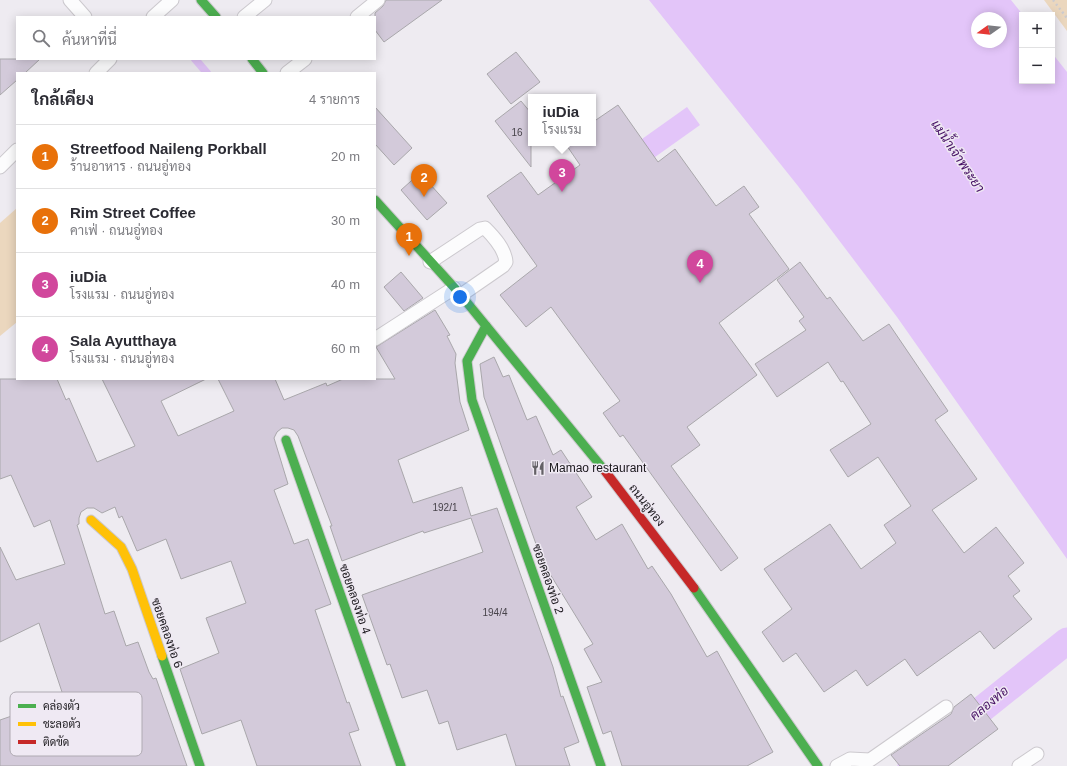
<!DOCTYPE html>
<html lang="th">
<meta charset="utf-8">
<style>
:root{--surface:#fff;--page:#f7f7f7;--text:#2b2b33;--muted:#7c7c81;--line:#e1e1e2;--accent:#646166}
body{margin:0;font-family:Helvetica,Sarabun,sans-serif;background:var(--page);color:var(--text)}
.controls{position:absolute;right:12px;top:12px;display:grid;overflow:hidden;border-radius:0px;box-shadow:0 2px 10px #0003}
.controls button{width:36px;height:36px;display:grid;place-items:center;padding:0;border:0;border-bottom:1px solid var(--line);background:var(--surface);color:var(--text);font:20px sans-serif}
.compass{position:absolute;left:971px;top:12px;width:36px;height:36px;border-radius:50%;background:var(--surface);box-shadow:0 2px 10px #0003;rotate:255deg}
.you{position:absolute;left:460px;top:297px;width:14px;height:14px;margin:-10px;border:3px solid #fff;border-radius:50%;background:#1a73e8;box-shadow:0 0 0 6px #1a73e833}
.badge{display:grid;place-items:center;width:26px;height:26px;border-radius:50%;background:var(--accent);color:#fff;font-size:13px;font-weight:700}
.pin{position:absolute;translate:-50% -33px;filter:drop-shadow(0 1px 2px #0008)}
.pin::after{content:'';position:absolute;top:21px;width:14px;height:12px;background:inherit;clip-path:polygon(0 0,100% 0,50% 100%)}
.popup{position:absolute;left:528px;top:94px;width:68px;height:52px;box-sizing:border-box;display:grid;place-content:center;border-radius:0px;background:var(--surface);filter:drop-shadow(0 1px 3px #0005);font-size:13px;white-space:nowrap;color:var(--muted)}
.popup b{font-size:15px;color:var(--text)}
.popup::after{content:'';position:absolute;left:50%;top:100%;margin-left:-8px;border:8px solid transparent;border-top-color:var(--surface)}
.list{margin:0;padding:0;list-style:none}
h2{display:flex;justify-content:space-between;align-items:center;height:52px;margin:0;padding:0 16px;font-size:17px}
h2 small{font-size:13px;font-weight:400;color:var(--muted)}
.list li{display:grid;grid-template-columns:26px 1fr auto;gap:12px;align-items:center;box-sizing:border-box;height:64px;padding:0 16px;border-top:1px solid var(--line)}
.list b{display:block;font-size:15px;white-space:nowrap}
.list p{margin:0;font-size:13px;white-space:nowrap;color:var(--muted)}
.list em{font-size:13px;font-style:normal;color:var(--muted)}
.icon{flex:none;width:22px;height:22px;fill:none;stroke:currentColor;stroke-width:2;stroke-linecap:round;stroke-linejoin:round}
.map{position:relative;flex:none;width:1067px;height:766px;overflow:hidden}
.search{position:absolute;background:var(--surface);box-shadow:0 2px 10px #0003;left:16px;top:16px;width:360px;height:44px;display:flex;align-items:center;gap:10px;box-sizing:border-box;padding:0 14px;border-radius:0px;color:var(--muted);font-size:15px}
.panel{position:absolute;background:var(--surface);box-shadow:0 2px 10px #0003;left:16px;top:72px;width:360px;height:308px;border-radius:0px}
.map>svg:first-child{display:block}
</style>
<div class="map">
<svg width="1067" height="766" viewBox="0 0 1067 766">
<rect width="100%" height="100%" fill="#eeebf1"/>
<g fill="#ebd7be">
<polygon points="1044,0 1067,0 1067,31"/>
<polygon points="17,208 17,322 0,336 0,223"/>
</g>
<g fill="#e3c5f9" fill-rule="evenodd">
<path d="M 649,0 L 1011,0 L 1023,15 L 1022,81 L 1052,81 L 1052,53 L 1067,72 L 1067,559 L 897,317 L 798,186 ZM 977,18 L 1001,18 L 1001,42 L 977,42 Z"/>
<polygon points="687,107 700,125 648,162 635,144"/>
</g>
<g fill="none" stroke-linecap="round" stroke-linejoin="round">
<polyline stroke="#e3c5f9" stroke-width="8" points="195,59 207,73"/>
<polyline stroke="#e3c5f9" stroke-width="27" points="911,766 1067,641"/>
</g>
<g fill="#d3cada" stroke="#a9a7ab">
<polygon points="386,0 442,0 384,42 375,30 375,13 383,6"/>
<polygon points="516,52 540,82 511,104 487,74"/>
<polygon points="0,59 40,59 25,73 17,73 17,80 0,95"/>
<polygon points="521,101 531,113 531,167 495,121"/>
<polygon points="618,105 658,162 675,149 716,206 744,186 759,207 749,214 789,269 719,323 757,375 687,427 700,445 671,466 738,558 721,571 623,435 620,437 603,413 620,401 551,307 526,327 500,295 537,266 487,196 521,172 538,195 580,165 565,143 593,143 593,122"/>
<polygon points="375,107 412,148 394,165 375,144"/>
<polygon points="420,173 447,203 427,220 401,190"/>
<polygon points="800,262 827,299 830,297 863,341 889,324 948,411 935,420 977,479 932,510 964,553 996,527 1024,563 1008,576 1020,591 1013,596 1032,619 994,649 980,631 917,676 905,659 867,686 856,670 824,692 796,653 783,662 762,632 792,609 764,569 830,524 861,569 896,543 884,525 911,506 878,457 848,477 830,450 871,424 843,381 841,382 828,362 777,397 755,364 806,330 799,321 804,317 777,280"/>
<polygon points="401,272 423,298 404,311 384,287"/>
<polygon points="435,310 450,335 447,336 456,354 455,363 460,402 469,430 398,460 413,503 462,487 471,516 497,508 553,667 561,697 563,696 579,742 564,748 570,766 516,766 506,734 457,750 448,721 439,724 427,690 402,698 390,664 387,665 362,595 483,552 471,518 424,533 423,531 342,561 330,526 332,526 298,436 294,430 288,428 282,428 277,432 274,438 288,484 274,490 294,544 308,539 331,604 315,610 347,703 349,702 359,730 349,733 361,766 257,766 241,720 202,734 180,669 219,653 206,618 246,603 231,561 181,579 166,539 137,551 122,516 119,518 115,507 102,513 94,508 87,508 81,512 79,518 79,524 77,525 105,614 114,611 126,646 138,642 149,672 153,679 156,678 187,766 0,766 0,720 64,698 39,623 0,642 0,547 16,580 65,564 50,520 34,527 11,475 0,479 0,379 57,379 66,400 69,398 97,462 135,446 102,379 206,379 161,401 178,436 234,411 218,379 275,379 284,400 326,383 327,386 343,379 395,379 376,347"/>
<polygon points="494,357 503,377 509,375 527,420 536,416 553,455 561,450 592,497 576,507 596,540 622,524 648,569 652,566 671,594 707,657 717,651 773,752 747,766 622,766 611,731 603,734 587,687 602,682 584,649 593,644 542,561 484,397 480,364"/>
<polygon points="971,694 998,729 948,766 900,766 891,755 951,714 954,707"/>
</g>
<g fill="none" stroke-linecap="round" stroke-linejoin="round">
<defs>
<g id="lane">
<polyline points="70,0 85,17"/>
<polyline points="153,17 172,0"/>
<polyline points="244,17 265,0"/>
<polyline points="357,17 378,0"/>
<polyline points="96,73 110,59"/>
<polyline points="287,73 305,59"/>
<polyline points="0,167 17,150"/>
<path d="M 430,262 L 480,229 L 485,228 C 494,237 505,249 506,262 L 503,266 L 461,295"/>
<polyline points="375,339 454,288"/>
<polyline points="837,766 850,759 870,760 946,707"/>
<polyline points="1019,766 1037,754"/>
</g>
<g id="fast">
<polyline points="201,0 216,17"/>
<polyline points="252,59 263,73"/>
<polyline points="375,200 460,294 605,471"/>
<polyline points="486,326 467,361 472,400 601,766"/>
<polyline points="286,440 401,766"/>
<polyline points="694,588 818,766"/>
<polyline points="162,656 200,766"/>
</g>
<polyline id="slow" points="91,520 121,547 132,569 162,656"/>
<polyline id="jam" points="605,471 694,588"/>
</defs>
<use href="#lane" stroke="#ccc9ce" stroke-width="15"/>
<use href="#fast" stroke="#ccc9ce" stroke-width="11"/>
<use href="#slow" stroke="#ccc9ce" stroke-width="11"/>
<use href="#jam" stroke="#ccc9ce" stroke-width="11"/>
<polyline stroke="#cdcbce" stroke-width="2.5" stroke-dasharray="2 3" stroke-linecap="butt" points="1053,0 1067,18"/>
<use href="#lane" stroke="#fcfcfd" stroke-width="13"/>
<use href="#fast" stroke="#4caf50" stroke-width="9"/>
<use href="#slow" stroke="#ffc107" stroke-width="9"/>
<use href="#jam" stroke="#c62828" stroke-width="9"/>
</g>
<defs>
<symbol id="restaurant-bare" viewBox="-9 -9 18 18"><path d="M-5-6h1v4h1v-4h1v4h1v-4h1v5L-1.5 .5V6h-2V.5L-5-1ZM5-6V6H3V1.5H1.5Q1.5-4 5-6Z" fill="#646166" stroke="#efe9f3" stroke-width="2.5" paint-order="stroke"/></symbol>
</defs>
<g fill-rule="evenodd">
<use href="#restaurant-bare" x="528" y="458" width="20" height="20"/>
</g>
<g text-anchor="middle" dominant-baseline="central" stroke-width="3" stroke-linejoin="round" paint-order="stroke">
<g font-size="10" fill="#48444b">
<text x="517" y="132">16</text>
<text x="445" y="507">192/1</text>
<text x="495" y="612">194/4</text>
</g>
<g font-size="12" fill="#19171b" stroke="#efe9f3" text-anchor="start">
<text x="549" y="468">Mamao restaurant</text>
</g>
<g font-size="12" fill="#19171b" stroke="#efe9f3">
<text transform="translate(647 505) rotate(52)">ถนนอู่ทอง</text>
<text transform="translate(548 579) rotate(71)">ซอยคลองท่อ 2</text>
<text transform="translate(355 599) rotate(71)">ซอยคลองท่อ 4</text>
<text transform="translate(167 633) rotate(71)">ซอยคลองท่อ 6</text>
</g>
<g font-size="13" font-style="italic" fill="#461164" stroke="#efe9f3">
<text transform="translate(958 156) rotate(56)">แม่น้ำเจ้าพระยา</text>
<text transform="translate(989 703) rotate(-39)">คลองท่อ</text>
</g>
</g>
<rect x="10" y="692" width="132" height="64" rx="6" fill="#efe9f3" stroke="#afaab2" stroke-width="1"/>
<rect x="18" y="704" width="18" height="4" fill="#4caf50"/>
<rect x="18" y="722" width="18" height="4" fill="#ffc107"/>
<rect x="18" y="740" width="18" height="4" fill="#c62828"/>
<g font-size="11" fill="#19171b">
<text x="43" y="710">คล่องตัว</text>
<text x="43" y="728">ชะลอตัว</text>
<text x="43" y="746">ติดขัด</text>
</g>
</svg>
<div class="controls">
<button>+</button>
<button>−</button>
</div>
<svg class="compass" viewBox="-18 -18 36 36"><path d="M0-13l5 13h-10z" fill="#e53935"/><path d="M0 13l5-13h-10z" fill="#7c7c81"/></svg>
<div class="you"></div>
<div class="pin badge" style="left:409px;top:256px;background:#e8710a">1</div>
<div class="pin badge" style="left:424px;top:197px;background:#e8710a">2</div>
<div class="pin badge" style="left:562px;top:192px;background:#d1479c">3</div>
<div class="popup"><b>iuDia</b>โรงแรม</div>
<div class="pin badge" style="left:700px;top:283px;background:#d1479c">4</div>
<div class="search"><svg class="icon" aria-label="search" viewBox="0 0 24 24"><circle cx="10" cy="10" r="6"/><path d="M15 15l6 6"/></svg>ค้นหาที่นี่</div>
<section class="panel">
<h2>ใกล้เคียง<small>4 รายการ</small></h2>
<ul class="list">
<li><span class="badge" style="background:#e8710a">1</span><div><b>Streetfood Naileng Porkball</b><p>ร้านอาหาร · ถนนอู่ทอง</p></div><em>20 m</em></li>
<li><span class="badge" style="background:#e8710a">2</span><div><b>Rim Street Coffee</b><p>คาเฟ่ · ถนนอู่ทอง</p></div><em>30 m</em></li>
<li><span class="badge" style="background:#d1479c">3</span><div><b>iuDia</b><p>โรงแรม · ถนนอู่ทอง</p></div><em>40 m</em></li>
<li><span class="badge" style="background:#d1479c">4</span><div><b>Sala Ayutthaya</b><p>โรงแรม · ถนนอู่ทอง</p></div><em>60 m</em></li>
</ul>
</section>
</div>
